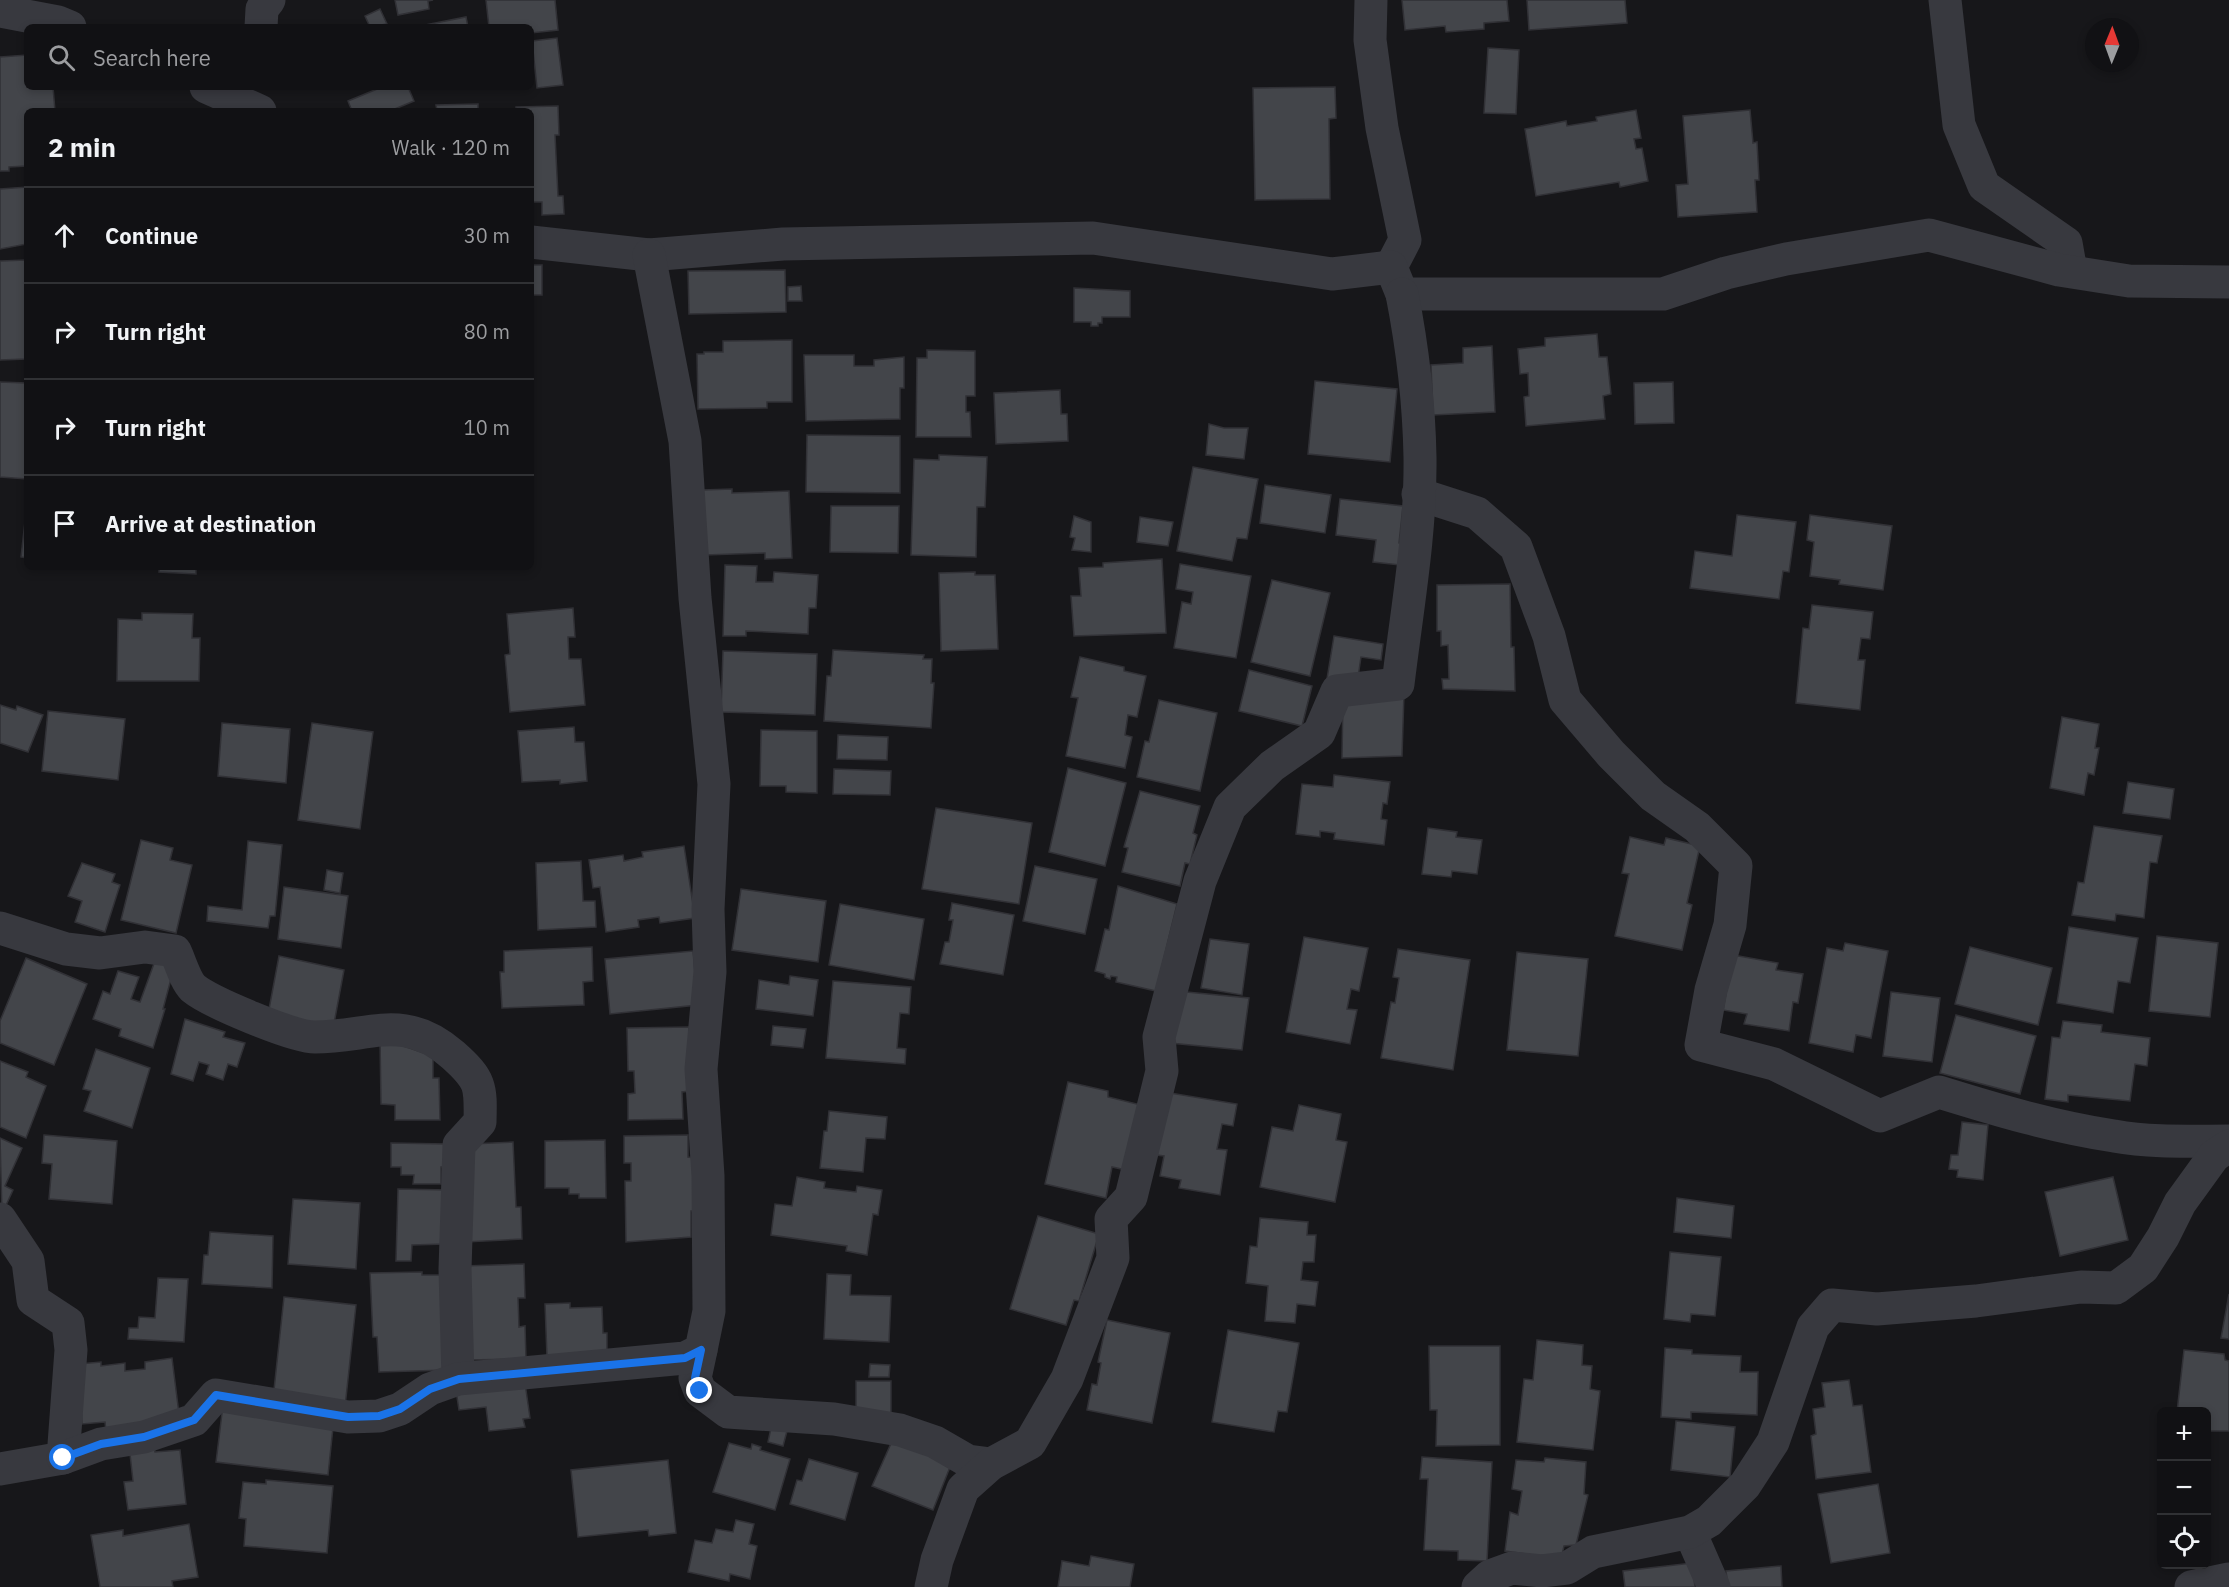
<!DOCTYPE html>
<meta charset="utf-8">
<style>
:root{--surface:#111114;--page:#1e1f22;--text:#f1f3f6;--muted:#9c9da0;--line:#303134}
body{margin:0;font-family:"IBM Plex Sans",sans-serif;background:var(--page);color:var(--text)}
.controls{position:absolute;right:18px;bottom:18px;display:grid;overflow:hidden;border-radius:9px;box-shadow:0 3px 9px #0003}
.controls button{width:54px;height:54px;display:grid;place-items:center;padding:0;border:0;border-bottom:2px solid var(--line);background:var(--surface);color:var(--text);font:30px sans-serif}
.compass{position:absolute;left:2085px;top:18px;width:54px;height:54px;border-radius:50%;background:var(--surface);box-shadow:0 3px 9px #0003;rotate:1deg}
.stop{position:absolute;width:18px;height:18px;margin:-14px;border:4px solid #1a73e8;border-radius:50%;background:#fff}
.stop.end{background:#1a73e8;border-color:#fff;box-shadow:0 2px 6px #0008}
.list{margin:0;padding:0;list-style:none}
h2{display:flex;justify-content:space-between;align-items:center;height:78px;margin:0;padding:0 24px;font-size:26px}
h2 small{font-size:20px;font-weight:400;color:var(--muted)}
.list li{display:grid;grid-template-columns:39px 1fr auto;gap:18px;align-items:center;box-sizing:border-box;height:96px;padding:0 24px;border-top:2px solid var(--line)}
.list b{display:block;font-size:22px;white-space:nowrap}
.list em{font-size:20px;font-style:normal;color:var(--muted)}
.icon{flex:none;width:33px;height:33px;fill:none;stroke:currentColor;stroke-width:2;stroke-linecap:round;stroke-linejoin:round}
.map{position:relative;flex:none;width:2229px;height:1587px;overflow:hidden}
.search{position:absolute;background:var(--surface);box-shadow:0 3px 9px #0003;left:24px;top:24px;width:510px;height:66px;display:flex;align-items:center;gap:15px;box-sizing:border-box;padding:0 21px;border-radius:9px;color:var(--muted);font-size:22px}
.panel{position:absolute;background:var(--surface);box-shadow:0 3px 9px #0003;left:24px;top:108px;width:510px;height:462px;border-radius:9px}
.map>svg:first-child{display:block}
</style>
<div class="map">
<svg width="2229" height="1587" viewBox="0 0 2229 1587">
<rect width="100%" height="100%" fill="#17171a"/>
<g fill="#43454a" stroke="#313136" stroke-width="1.5">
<polygon points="395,0 433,0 428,1 429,9 398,15"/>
<polygon points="486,0 555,0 558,30 531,33 531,27 489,27"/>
<polygon points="1402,0 1507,0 1509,21 1484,23 1484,29 1446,32 1445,26 1405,30"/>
<polygon points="1527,0 1625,0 1627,23 1529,30"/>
<polygon points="380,9 387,24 370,27 365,16"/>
<polygon points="466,17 468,27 415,27"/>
<polygon points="557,38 563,85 537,88 532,41"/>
<polygon points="1488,48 1519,50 1516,114 1484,113"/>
<polygon points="27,55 27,87 53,87 55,111 27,111 27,166 9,167 9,171 0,171 0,57"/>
<polygon points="382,87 408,87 414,101 390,111 352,111 348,101"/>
<polygon points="1335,87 1336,118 1329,119 1330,199 1255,200 1253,88"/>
<polygon points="478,104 478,111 437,111 436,105"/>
<polygon points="558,106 559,135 555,135 558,196 563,196 564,214 542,215 542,202 531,202 531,111 516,111 516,107"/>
<polygon points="1636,110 1641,138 1634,139 1636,149 1642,148 1648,181 1620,187 1619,182 1536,196 1525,129 1566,121 1567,126 1597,121 1596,117"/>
<polygon points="1750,110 1753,143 1757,142 1759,180 1755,180 1757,212 1678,217 1676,185 1688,184 1683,116"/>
<polygon points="27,187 27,244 0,249 0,189"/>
<polygon points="26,260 27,359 0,360 0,261"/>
<rect x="531" y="265" width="11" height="30"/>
<polygon points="785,270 786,312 689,314 688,271"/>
<polygon points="801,286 802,301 788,301 788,287"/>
<polygon points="1074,288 1130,291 1130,317 1102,317 1102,323 1098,323 1098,326 1091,326 1091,322 1074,322"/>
<polygon points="1597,334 1599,357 1607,357 1611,394 1603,396 1605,419 1526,426 1524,397 1529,396 1528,373 1520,374 1518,349 1545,346 1545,338"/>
<polygon points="792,340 792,402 767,402 767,408 698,409 697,354 704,354 704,352 723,352 723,341"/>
<polygon points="1492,346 1495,412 1433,415 1431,365 1463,363 1463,348"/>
<polygon points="927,350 975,351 975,396 966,396 966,412 970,412 971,437 916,437 917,358 927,358"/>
<polygon points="804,355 854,355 854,366 874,366 874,360 904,357 904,388 900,388 900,419 806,421"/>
<polygon points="1315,381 1397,389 1390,462 1308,454"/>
<polygon points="0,382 27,383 27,479 0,477"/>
<polygon points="1673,382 1674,423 1635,424 1634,383"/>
<polygon points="1060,390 1061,414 1067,414 1068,441 996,444 994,393"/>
<polygon points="1209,424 1224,428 1248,428 1244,459 1206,455"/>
<polygon points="807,435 900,436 900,493 806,492"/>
<polygon points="939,455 987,457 985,507 977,507 976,557 911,555 914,459 939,460"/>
<polygon points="1193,467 1258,479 1247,539 1237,538 1232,561 1177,551"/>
<polygon points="1265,485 1331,495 1325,533 1260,523"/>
<polygon points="732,489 732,493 789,491 792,558 765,559 765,553 705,555 702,490"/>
<polygon points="1340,499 1403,506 1399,543 1403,544 1400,565 1373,562 1376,540 1336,535"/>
<polygon points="27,504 27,558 21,557"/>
<polygon points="831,506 899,506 898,553 830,552"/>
<polygon points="1737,515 1796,522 1789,572 1783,571 1779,599 1690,588 1695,551 1732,556"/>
<polygon points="1810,515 1892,526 1883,590 1839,584 1840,580 1810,576 1814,542 1807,540"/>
<polygon points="1074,516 1091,522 1091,552 1072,550 1075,538 1070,537"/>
<polygon points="1140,517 1173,522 1168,546 1137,542"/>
<polygon points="1162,559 1166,633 1074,636 1071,596 1081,596 1079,568 1103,567 1103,563"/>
<polygon points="1180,564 1251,576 1236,658 1174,648 1182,602 1191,604 1193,592 1176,589"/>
<polygon points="725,565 757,566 756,582 773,582 774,572 818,575 816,608 809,608 808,634 746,631 746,636 723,636"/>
<polygon points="159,567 196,567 196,574 159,572"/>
<polygon points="975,572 975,575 995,575 998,649 941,651 939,573"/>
<polygon points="1272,580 1330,593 1310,676 1251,662"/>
<polygon points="1510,584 1511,647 1514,647 1515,691 1443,689 1442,679 1449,679 1448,645 1441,646 1441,631 1437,631 1437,585"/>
<polygon points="1812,605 1873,612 1870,639 1861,638 1858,660 1865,660 1860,710 1796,703 1803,628 1809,629"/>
<polygon points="573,608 575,637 568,637 569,659 581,659 585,705 510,712 505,655 510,654 507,614"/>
<polygon points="142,613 193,614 192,638 200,638 199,681 117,681 118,619 142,620"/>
<polygon points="1334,636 1383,644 1381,660 1361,657 1357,684 1327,679"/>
<polygon points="833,650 924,655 923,659 932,659 931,683 934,683 931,728 824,721 827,676 831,676"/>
<polygon points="723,651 817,654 815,715 721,712"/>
<polygon points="1080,657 1124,667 1124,671 1146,676 1137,717 1128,715 1125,735 1132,737 1125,768 1066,756 1078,698 1071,697"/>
<polygon points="1249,670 1312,686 1302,726 1239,711"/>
<polygon points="1343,693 1404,693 1402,756 1342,758"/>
<polygon points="1159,700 1217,713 1200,791 1137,777 1145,741 1149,742"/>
<polygon points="0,705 16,710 17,706 43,715 28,752 0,743"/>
<polygon points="48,711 125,719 118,780 42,771"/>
<polygon points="2062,717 2099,724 2095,748 2099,748 2094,775 2088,773 2084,795 2050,788"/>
<polygon points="222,723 290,729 286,783 218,776"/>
<polygon points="312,723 373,732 360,829 298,820"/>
<polygon points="574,727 575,742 584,742 587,781 560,784 560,780 522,782 518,731"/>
<polygon points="761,730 817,731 817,793 786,792 786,786 760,786"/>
<polygon points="838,735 888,737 887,760 837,759"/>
<polygon points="1068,768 1126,783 1105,866 1049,852"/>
<polygon points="834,769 891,771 890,795 833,794"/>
<polygon points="1334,775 1390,782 1387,804 1383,803 1381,819 1387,820 1384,845 1334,839 1335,833 1320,831 1320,837 1296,834 1302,784 1333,787"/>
<polygon points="2128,782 2174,789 2170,819 2123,813"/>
<polygon points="1140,791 1200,806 1193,833 1197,835 1190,864 1185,863 1180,886 1122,872 1128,848 1124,847"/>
<polygon points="936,808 1032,823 1019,904 922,889"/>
<polygon points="2094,826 2162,836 2157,863 2150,862 2144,918 2116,914 2115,921 2072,915 2078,882 2084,883"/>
<polygon points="1428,828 1457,832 1456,837 1482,840 1477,874 1452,871 1451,877 1422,874"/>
<polygon points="1630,837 1664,845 1666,838 1700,846 1687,903 1692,905 1682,950 1615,936 1629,874 1622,873"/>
<polygon points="141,840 173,848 170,860 192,865 176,933 121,920"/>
<polygon points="248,841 282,845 275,916 270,916 268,928 207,921 208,906 242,910"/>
<polygon points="684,846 695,918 660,923 659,917 638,920 639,927 606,932 600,887 593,888 589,860 623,855 624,861 643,857 642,852"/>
<polygon points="581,861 583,901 595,901 596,927 538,930 536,863"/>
<polygon points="82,863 115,874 112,882 120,885 105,932 75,922 82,901 68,896"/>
<polygon points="1035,866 1097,879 1085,934 1023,921"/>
<polygon points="327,870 343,873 340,893 324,890"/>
<polygon points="1118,886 1177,904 1156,991 1116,982 1117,977 1111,976 1110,979 1105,977 1105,974 1095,971 1105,929 1109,930"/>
<polygon points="284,887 348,896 341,948 278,939"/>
<polygon points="741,889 826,901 818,962 732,950"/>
<polygon points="952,903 1014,915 1003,975 940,964 945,942 949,942 953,920 949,920"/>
<polygon points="840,904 924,919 914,980 829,965"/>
<polygon points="2069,927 2138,938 2130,983 2118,981 2113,1013 2057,1003"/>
<polygon points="2157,936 2218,943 2210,1017 2149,1011"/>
<polygon points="1304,937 1368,948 1359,991 1351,989 1347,1009 1357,1010 1350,1044 1286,1032"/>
<polygon points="1210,939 1249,944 1242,995 1201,988"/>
<polygon points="1845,943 1888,951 1871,1038 1856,1035 1853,1052 1809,1043 1827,948 1843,951"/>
<polygon points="592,947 593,981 583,982 584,1005 502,1008 500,972 504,972 504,951"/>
<polygon points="1970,947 2052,968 2038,1025 1955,1004"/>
<polygon points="1398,949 1470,960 1453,1070 1381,1058 1391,1002 1395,1003 1399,978 1393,977"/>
<polygon points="693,951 698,1005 610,1014 605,959"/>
<polygon points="1517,952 1588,959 1578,1056 1507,1050"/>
<polygon points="1733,955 1778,963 1776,970 1803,974 1798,1003 1793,1002 1789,1031 1744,1024 1747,1014 1723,1010"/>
<polygon points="279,956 344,970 333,1029 267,1020"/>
<polygon points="26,958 87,984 54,1065 0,1043 0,1021"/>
<polygon points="156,958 175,964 163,1009 165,1009 153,1048 119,1036 121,1029 93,1019 103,991 110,994 118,971 139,977 131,999 140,1002"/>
<polygon points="790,976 818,980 813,1016 756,1009 759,980 789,985"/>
<polygon points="833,981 911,987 909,1014 900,1013 897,1048 906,1049 905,1064 826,1058"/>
<polygon points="1176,991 1249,998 1242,1050 1170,1043"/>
<polygon points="1891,992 1940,998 1932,1062 1883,1056"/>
<polygon points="1956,1015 2036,1036 2020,1094 1940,1073"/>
<polygon points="185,1019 225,1032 223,1037 245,1043 237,1067 228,1064 223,1080 206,1074 209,1065 199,1062 193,1081 171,1074"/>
<polygon points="2063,1021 2102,1025 2101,1032 2150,1038 2147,1066 2135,1064 2130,1101 2068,1095 2068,1102 2045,1099 2052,1037 2060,1038"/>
<polygon points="773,1026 806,1029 803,1048 771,1045"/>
<polygon points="689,1027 690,1091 682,1092 683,1119 628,1120 628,1094 635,1093 634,1071 628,1071 627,1028"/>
<polygon points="380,1038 433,1056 433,1078 439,1078 440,1120 395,1120 395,1105 381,1104"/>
<polygon points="96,1049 150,1068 132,1128 84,1111 91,1091 83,1089"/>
<polygon points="0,1061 28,1072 26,1077 46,1086 26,1138 0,1127"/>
<polygon points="1068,1082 1108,1091 1108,1097 1141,1105 1126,1170 1112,1167 1106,1198 1045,1184"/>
<polygon points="1158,1091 1237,1104 1233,1126 1222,1124 1217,1149 1227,1150 1220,1195 1179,1188 1181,1180 1160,1176 1164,1156 1148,1154"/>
<polygon points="1299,1105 1341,1114 1336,1140 1347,1142 1335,1202 1260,1187 1272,1127 1293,1131"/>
<polygon points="829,1111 887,1117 885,1139 866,1138 863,1172 820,1168 824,1131 827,1131"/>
<polygon points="1962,1122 1988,1125 1983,1180 1957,1177 1958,1170 1949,1169 1951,1155 1958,1155"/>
<polygon points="44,1135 117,1141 112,1204 49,1199 52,1164 42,1163"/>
<polygon points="688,1135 688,1157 695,1158 697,1211 691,1211 691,1237 626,1242 625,1181 631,1181 631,1163 624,1163 624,1136"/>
<polygon points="0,1138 22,1148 5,1186 13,1190 2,1214"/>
<polygon points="605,1140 606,1198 579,1198 579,1194 569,1194 569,1188 545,1188 545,1141"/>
<polygon points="513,1142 516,1207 521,1207 522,1239 465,1242 470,1144"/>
<polygon points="391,1143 448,1144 448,1167 441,1167 441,1184 413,1184 414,1175 401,1175 401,1167 391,1167"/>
<polygon points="797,1177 825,1182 824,1188 856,1192 857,1186 882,1190 878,1215 873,1214 867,1255 846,1251 847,1246 771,1235 775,1204 792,1206"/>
<polygon points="2113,1177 2128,1240 2060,1256 2045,1192"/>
<polygon points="398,1189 449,1190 446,1244 412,1245 411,1261 396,1261"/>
<polygon points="1677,1198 1734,1206 1731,1238 1674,1232"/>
<polygon points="293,1199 360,1203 356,1269 288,1264"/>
<polygon points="1038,1216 1099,1234 1079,1301 1074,1300 1066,1325 1010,1309"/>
<polygon points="1260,1218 1308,1222 1307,1235 1316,1235 1314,1262 1303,1262 1301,1280 1318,1282 1315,1306 1297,1304 1295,1323 1265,1321 1268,1286 1246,1283 1250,1246 1257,1247"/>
<polygon points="210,1232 273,1236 272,1288 202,1284 204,1255 208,1255"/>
<polygon points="1670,1252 1721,1257 1715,1316 1691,1314 1690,1322 1664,1319"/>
<polygon points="524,1264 525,1298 518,1298 519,1327 525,1326 526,1359 466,1360 463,1266"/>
<polygon points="422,1272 422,1275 446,1275 449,1370 379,1372 377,1337 373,1337 370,1273"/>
<polygon points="827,1274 851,1275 850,1295 891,1296 889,1342 824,1339"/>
<polygon points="158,1278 188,1279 184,1342 128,1339 129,1328 138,1328 139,1317 155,1318"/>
<polygon points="2229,1294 2229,1339 2221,1338"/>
<polygon points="284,1297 356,1305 345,1407 273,1399"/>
<polygon points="570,1303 570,1308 602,1307 603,1333 607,1333 607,1356 547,1357 545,1304"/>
<polygon points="1107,1320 1170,1333 1152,1423 1087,1410 1092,1384 1097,1385 1101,1363 1098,1362"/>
<polygon points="1228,1330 1299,1343 1287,1412 1278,1411 1274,1432 1212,1422"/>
<polygon points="1537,1340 1583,1345 1582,1365 1592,1366 1590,1389 1600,1391 1593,1450 1517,1442 1524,1379 1533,1380"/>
<polygon points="1429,1346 1500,1346 1500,1445 1436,1446 1437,1410 1430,1410"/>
<polygon points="1665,1348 1692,1350 1692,1354 1741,1356 1740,1372 1758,1372 1757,1415 1691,1412 1691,1419 1661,1417"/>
<polygon points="2184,1350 2224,1354 2225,1360 2229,1361 2229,1431 2206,1431 2206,1412 2177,1412"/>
<polygon points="172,1358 180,1422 106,1432 105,1422 82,1424 79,1364 101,1362 101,1366 125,1363 125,1371 145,1369 145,1362"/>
<polygon points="870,1364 890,1365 889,1377 869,1377"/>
<polygon points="524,1376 530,1418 523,1419 525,1427 489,1431 486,1407 459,1410 455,1384"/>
<polygon points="1849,1380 1853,1406 1862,1405 1871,1472 1816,1479 1811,1436 1816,1434 1813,1409 1825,1407 1822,1383"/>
<polygon points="856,1381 891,1381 891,1415 856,1414"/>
<polygon points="223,1405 334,1418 328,1475 216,1462"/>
<polygon points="1676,1421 1735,1427 1730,1477 1671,1470"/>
<polygon points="771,1428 787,1431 783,1446 768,1442"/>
<polygon points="893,1439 952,1462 933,1510 872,1486"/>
<polygon points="153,1442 155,1452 180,1450 186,1504 128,1510 124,1482 133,1481 129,1445"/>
<polygon points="729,1443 751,1449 752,1444 761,1447 760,1450 790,1459 775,1510 713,1492"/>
<polygon points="1422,1457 1492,1462 1487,1561 1458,1560 1458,1551 1424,1550 1428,1479 1420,1479"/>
<polygon points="1545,1458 1586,1462 1584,1494 1588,1495 1576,1545 1564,1546 1561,1559 1505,1551 1510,1512 1518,1515 1522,1491 1512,1489 1516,1460 1544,1462"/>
<polygon points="809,1459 858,1473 845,1520 790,1504 797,1480 802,1481"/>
<polygon points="668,1460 676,1533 649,1536 648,1530 578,1537 571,1470"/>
<polygon points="266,1480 333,1486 327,1553 244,1546 246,1519 239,1518 243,1482 266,1484"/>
<polygon points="1878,1484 1890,1553 1831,1563 1818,1494"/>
<polygon points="736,1520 754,1524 749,1544 757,1546 750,1579 730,1574 729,1581 688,1572 695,1540 712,1543 716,1529 733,1532"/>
<polygon points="189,1524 198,1577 172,1581 173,1587 100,1587 91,1535 123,1530 123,1536"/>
<polygon points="1091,1556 1134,1564 1130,1587 1058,1587 1062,1561 1089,1566"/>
<polygon points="1692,1563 1695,1587 1625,1587 1623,1571"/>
<polygon points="1781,1566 1782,1587 1728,1587 1726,1571"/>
</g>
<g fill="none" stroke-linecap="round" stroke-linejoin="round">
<g stroke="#38393f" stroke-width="33">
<polyline points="1371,0 1370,40 1382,128 1405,240 1391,267"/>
<polyline points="1945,0 1959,125 1984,186 2066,243 2071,271"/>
<polyline points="0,11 58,22 70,27"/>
<polyline points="261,27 262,9 269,0"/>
<polyline points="206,87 260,111"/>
<polyline points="531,242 649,255 783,244 1093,238 1332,274 1391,267 1402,294 1663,294 1726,273 1786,259 1929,235 2059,270 2129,281 2229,282"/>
<path d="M 1418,494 L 1477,513 L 1516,547 L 1549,636 L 1565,700 L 1611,754 L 1653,796 L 1697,827 L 1736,866 L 1730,925 L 1711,990 L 1701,1045 L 1774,1064 L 1880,1116 L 1939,1092 C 1997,1110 2054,1127 2114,1136 C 2152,1143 2191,1141 2229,1141"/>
<path d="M 0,928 L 66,949 L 100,953 L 145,947 L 175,951 C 180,961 185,980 193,988 C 210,1002 293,1037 315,1037 C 370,1037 404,1012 453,1055 C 481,1080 481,1086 480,1122 L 459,1145 L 455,1269 L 458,1379"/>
<polyline points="0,1219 28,1261 33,1300 68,1323 71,1350 63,1458 0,1469"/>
<polyline points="701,1350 695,1378 700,1391 728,1412 834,1419 900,1430 935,1442 968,1461 991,1464"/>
<polyline points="63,1458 101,1444 144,1437 194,1420 216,1395 348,1417 379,1416 400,1409 430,1389 458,1379 685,1358 701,1350 709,1311 708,1176 701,1069 710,972 708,909 714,784 695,598 685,441 649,255"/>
<polyline points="1690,1532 1714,1587"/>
<path d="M 931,1587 L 937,1560 L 963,1489 L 991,1464 L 1030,1443 L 1067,1379 L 1113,1258 L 1111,1219 L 1131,1197 L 1162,1071 L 1159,1037 L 1200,881 L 1230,807 L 1272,766 L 1319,733 L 1337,691 L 1398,684 C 1407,609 1421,532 1420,457 C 1419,404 1412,345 1402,294"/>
<polyline points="1478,1587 1490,1576 1512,1568 1542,1571 1567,1568 1593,1552 1690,1532 1709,1521 1745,1485 1773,1442 1813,1327 1832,1305 1877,1309 1976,1301 2081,1287 2116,1288 2143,1268 2163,1237 2180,1203 2214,1156 2229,1146"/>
<polyline points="2191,1587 2229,1579"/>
</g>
</g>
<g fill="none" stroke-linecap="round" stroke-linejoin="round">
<polyline stroke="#1a73e8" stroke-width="8" points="63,1458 101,1444 144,1437 194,1420 216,1395 348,1417 379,1416 400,1409 430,1389 459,1379 685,1358 701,1350 695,1378 700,1391"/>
</g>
</svg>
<div class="controls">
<button>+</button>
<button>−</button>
<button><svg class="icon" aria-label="locate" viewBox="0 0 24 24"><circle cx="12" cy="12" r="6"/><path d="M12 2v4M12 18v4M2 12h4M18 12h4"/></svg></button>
</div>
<svg class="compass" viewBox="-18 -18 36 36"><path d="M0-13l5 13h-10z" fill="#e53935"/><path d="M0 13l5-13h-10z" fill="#9c9da0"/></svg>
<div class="stop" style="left:63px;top:1458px"></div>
<div class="stop end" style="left:700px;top:1391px"></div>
<div class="search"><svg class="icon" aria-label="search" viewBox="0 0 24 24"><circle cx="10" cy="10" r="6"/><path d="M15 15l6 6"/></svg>Search here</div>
<section class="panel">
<h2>2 min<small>Walk · 120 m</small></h2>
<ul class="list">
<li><svg class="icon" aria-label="ahead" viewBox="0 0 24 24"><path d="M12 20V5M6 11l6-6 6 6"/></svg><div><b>Continue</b></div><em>30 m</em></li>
<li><svg class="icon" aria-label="right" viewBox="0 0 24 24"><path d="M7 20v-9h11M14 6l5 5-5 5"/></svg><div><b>Turn right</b></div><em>80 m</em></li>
<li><svg class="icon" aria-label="right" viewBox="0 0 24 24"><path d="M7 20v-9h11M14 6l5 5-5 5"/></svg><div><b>Turn right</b></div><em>10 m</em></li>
<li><svg class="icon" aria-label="arrive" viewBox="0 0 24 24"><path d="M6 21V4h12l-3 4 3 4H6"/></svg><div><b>Arrive at destination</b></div></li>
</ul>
</section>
</div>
